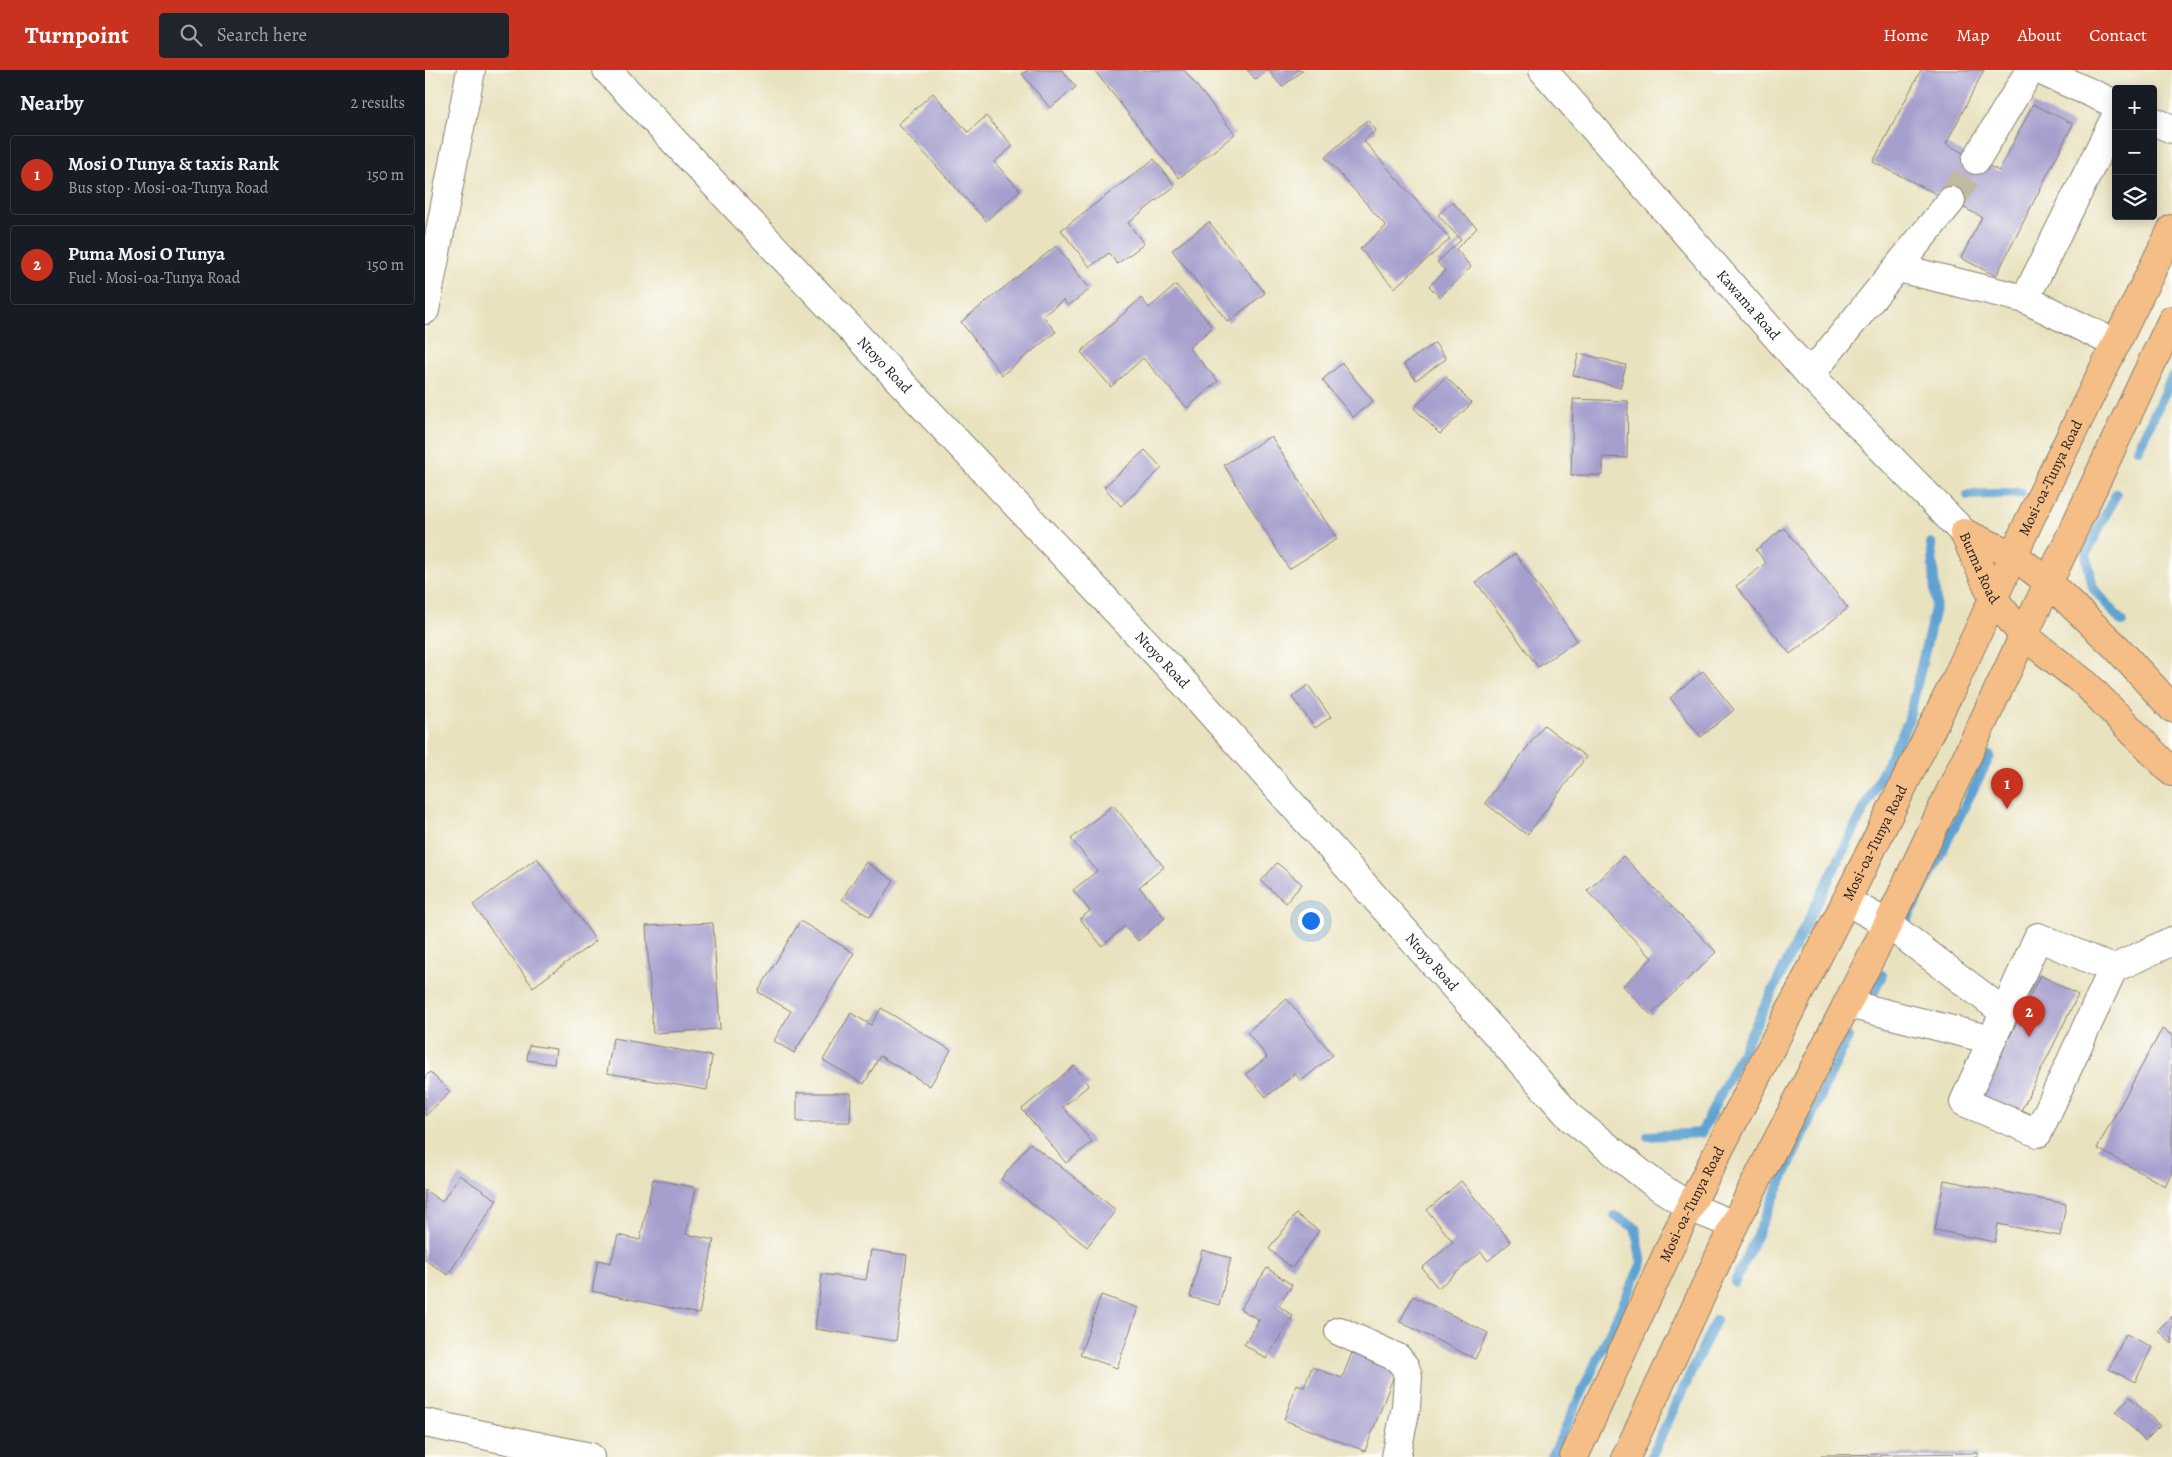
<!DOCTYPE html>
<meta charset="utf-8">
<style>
:root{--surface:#171b24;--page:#20242c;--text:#f1f3f6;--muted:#9ea1a6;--line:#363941;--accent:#c8321e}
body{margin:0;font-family:Alegreya,serif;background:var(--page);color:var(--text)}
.controls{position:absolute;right:15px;top:15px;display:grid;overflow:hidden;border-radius:5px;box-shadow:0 2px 12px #0003}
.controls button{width:45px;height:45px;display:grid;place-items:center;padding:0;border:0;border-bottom:1px solid var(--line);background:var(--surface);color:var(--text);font:25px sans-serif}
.you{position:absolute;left:885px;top:850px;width:18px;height:18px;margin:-12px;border:4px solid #fff;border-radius:50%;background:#1a73e8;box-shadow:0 0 0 8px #1a73e833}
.badge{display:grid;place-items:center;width:32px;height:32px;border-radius:50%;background:var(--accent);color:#fff;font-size:16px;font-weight:700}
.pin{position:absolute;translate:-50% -41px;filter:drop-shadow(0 1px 2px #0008)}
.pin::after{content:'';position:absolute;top:26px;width:18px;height:15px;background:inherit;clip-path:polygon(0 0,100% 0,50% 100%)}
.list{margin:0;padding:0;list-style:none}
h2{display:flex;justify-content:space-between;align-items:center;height:65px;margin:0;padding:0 20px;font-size:21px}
h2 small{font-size:16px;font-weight:400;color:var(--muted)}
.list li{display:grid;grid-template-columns:32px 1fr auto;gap:15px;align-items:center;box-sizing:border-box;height:80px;margin:0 10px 10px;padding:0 10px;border:1px solid var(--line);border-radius:5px}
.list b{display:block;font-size:19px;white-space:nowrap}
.list p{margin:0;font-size:16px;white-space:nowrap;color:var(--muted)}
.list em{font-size:16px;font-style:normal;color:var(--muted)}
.icon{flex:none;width:28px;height:28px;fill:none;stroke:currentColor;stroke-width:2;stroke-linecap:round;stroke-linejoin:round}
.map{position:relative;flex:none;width:1747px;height:1387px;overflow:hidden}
header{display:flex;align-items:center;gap:30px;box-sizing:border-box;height:70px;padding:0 25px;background:var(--accent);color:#fff}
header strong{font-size:24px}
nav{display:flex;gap:28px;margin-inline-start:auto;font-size:18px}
.search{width:350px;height:45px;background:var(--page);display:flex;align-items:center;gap:12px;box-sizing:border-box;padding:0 18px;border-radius:5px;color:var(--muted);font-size:19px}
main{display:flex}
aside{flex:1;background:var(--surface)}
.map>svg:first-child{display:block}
</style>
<header>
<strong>Turnpoint</strong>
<div class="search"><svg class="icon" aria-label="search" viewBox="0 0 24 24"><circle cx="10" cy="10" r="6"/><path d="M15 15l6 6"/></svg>Search here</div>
<nav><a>Home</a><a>Map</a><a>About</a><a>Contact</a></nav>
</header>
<main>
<aside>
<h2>Nearby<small>2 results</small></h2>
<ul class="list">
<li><span class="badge">1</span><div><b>Mosi O Tunya &amp; taxis Rank</b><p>Bus stop · Mosi-oa-Tunya Road</p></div><em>150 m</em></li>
<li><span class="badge">2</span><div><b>Puma Mosi O Tunya</b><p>Fuel · Mosi-oa-Tunya Road</p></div><em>150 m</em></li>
</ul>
</aside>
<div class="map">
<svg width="1747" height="1387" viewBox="0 0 1747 1387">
<rect width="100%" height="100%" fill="#fdfcf7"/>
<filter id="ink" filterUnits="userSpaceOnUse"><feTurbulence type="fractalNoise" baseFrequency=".02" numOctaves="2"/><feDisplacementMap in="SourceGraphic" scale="10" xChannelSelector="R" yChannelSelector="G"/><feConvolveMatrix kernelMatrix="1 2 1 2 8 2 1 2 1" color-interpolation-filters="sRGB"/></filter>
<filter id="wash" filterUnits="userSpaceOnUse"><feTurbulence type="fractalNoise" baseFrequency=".0096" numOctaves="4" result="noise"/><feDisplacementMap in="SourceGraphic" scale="20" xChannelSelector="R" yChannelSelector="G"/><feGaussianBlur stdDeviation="1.12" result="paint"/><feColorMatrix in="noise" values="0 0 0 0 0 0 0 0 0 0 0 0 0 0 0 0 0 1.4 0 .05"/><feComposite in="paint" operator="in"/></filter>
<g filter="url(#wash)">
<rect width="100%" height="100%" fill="#e9e2bf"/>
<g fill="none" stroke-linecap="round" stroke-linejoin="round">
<g stroke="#5ea2d2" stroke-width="10">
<polyline points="1713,379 1747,307"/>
<polyline points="1691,424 1661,484 1668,518 1697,552"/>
<polyline points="1543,425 1596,423"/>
<polyline points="1480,854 1565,686"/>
<polyline points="1449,922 1457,905"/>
<polyline points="1223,1066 1276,1063 1483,652 1511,534 1506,473"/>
<polyline points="1310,1212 1423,967"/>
<polyline points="1127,1387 1217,1193 1210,1157 1190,1146"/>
<polyline points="1226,1387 1291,1250"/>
</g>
</g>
<g id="blocks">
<g fill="#a69fce">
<polygon points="603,0 637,0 651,17 625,38 597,4"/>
<polygon points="669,0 759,0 810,64 754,108"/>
<polygon points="822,0 878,0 857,17 843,0 831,10"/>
<polygon points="1496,0 1559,0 1521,74 1574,101 1608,34 1648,54 1571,206 1536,188 1557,147 1448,92"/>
<polygon points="508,23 543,62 561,46 588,76 569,92 595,120 561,151 473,54"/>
<polygon points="942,50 951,60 939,71 1025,169 969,218 935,179 961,156 900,87"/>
<polygon points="729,89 750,116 703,153 719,174 692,194 684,183 665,197 636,160"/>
<polygon points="1027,132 1052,158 1031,179 1046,197 1015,227 1004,216 1020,201 1012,192 1036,170 1013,145"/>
<polygon points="784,152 840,223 803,252 747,180"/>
<polygon points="631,176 665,219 643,236 638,230 618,246 631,262 577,305 536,252"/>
<polygon points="751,215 788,257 764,278 793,311 762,338 718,288 686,317 656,282 716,228 724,238"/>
<polygon points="1010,273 1021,289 991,310 979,294"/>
<polygon points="1154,283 1201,295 1195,318 1148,305"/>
<polygon points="917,293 948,331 928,347 897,310"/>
<polygon points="1021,307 1047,333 1015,364 989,338"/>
<polygon points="1148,329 1203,331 1202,388 1178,387 1178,405 1146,405"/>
<polygon points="846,366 912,469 864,499 799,395"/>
<polygon points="720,380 737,398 696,436 679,417"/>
<polygon points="1359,458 1423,538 1365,584 1311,516 1341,493 1331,480"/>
<polygon points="1090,484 1152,570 1113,597 1051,512"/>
<polygon points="1278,601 1309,640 1276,667 1245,628"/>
<polygon points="883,615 906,647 890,658 867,627"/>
<polygon points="1119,655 1161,687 1102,765 1060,733"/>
<polygon points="688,735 739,797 714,817 740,848 713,871 700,856 677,876 655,849 665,841 648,820 672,801 646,769"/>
<polygon points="1198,786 1291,882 1226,945 1198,916 1227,888 1162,821"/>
<polygon points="112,788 171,871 108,917 48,835"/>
<polygon points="441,792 469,811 445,847 417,829"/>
<polygon points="852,793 877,814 861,833 836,811"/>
<polygon points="375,851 429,883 369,983 349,971 366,941 333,922"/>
<polygon points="288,853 295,959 228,963 221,856"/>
<polygon points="1615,905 1653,925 1591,1051 1553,1032"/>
<polygon points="862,929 908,985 876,1011 870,1004 841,1027 821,1004 842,987 822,962"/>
<polygon points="456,938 526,980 505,1016 455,986 439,1014 398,990 426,943 446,955"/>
<polygon points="1737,959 1747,965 1747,1102 1740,1116 1672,1078"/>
<polygon points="188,968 287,986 282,1020 182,1003"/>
<polygon points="104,975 131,979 129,994 102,990"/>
<polygon points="649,996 664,1015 638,1037 667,1072 641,1093 597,1039"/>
<polygon points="5,1002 25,1022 0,1046 0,1007"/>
<polygon points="372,1023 426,1023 425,1052 372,1052"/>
<polygon points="605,1073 691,1140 662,1177 576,1109"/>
<polygon points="34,1105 72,1130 23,1205 0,1190 0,1120 17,1132"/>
<polygon points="228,1109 271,1118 261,1164 289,1170 274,1244 167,1221 173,1190 186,1193 193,1165 215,1170"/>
<polygon points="1519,1110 1641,1134 1635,1166 1573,1154 1570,1172 1510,1160"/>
<polygon points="1036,1111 1086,1172 1063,1191 1056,1182 1013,1218 997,1198 1028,1172 1002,1140"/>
<polygon points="871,1144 894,1161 867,1198 844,1179"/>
<polygon points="446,1180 482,1185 471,1271 390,1259 397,1204 441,1210"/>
<polygon points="777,1180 806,1188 794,1235 765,1227"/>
<polygon points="842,1198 867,1215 854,1236 868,1246 841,1289 819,1274 834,1250 815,1239"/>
<polygon points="676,1225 713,1238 692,1298 655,1285"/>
<polygon points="988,1226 1063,1263 1050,1289 975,1252"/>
<polygon points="1747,1246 1747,1274 1733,1260"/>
<polygon points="1701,1264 1727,1277 1710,1312 1684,1299"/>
<polygon points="930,1275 974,1292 940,1381 859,1350 872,1314 879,1317 887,1297 917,1308"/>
<polygon points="1705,1327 1735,1356 1720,1371 1691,1342"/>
<polygon points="1553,1383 1553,1387 1396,1387 1396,1385"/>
</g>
</g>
</g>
<g filter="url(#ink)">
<use href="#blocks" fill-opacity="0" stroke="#827f6e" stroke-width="1"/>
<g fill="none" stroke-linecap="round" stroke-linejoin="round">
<polyline stroke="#c0ba9e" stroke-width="28" stroke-dasharray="28 14" stroke-linecap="butt" points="1526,131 1551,90"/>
<defs>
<g id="minor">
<path id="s1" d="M 182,0 L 761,615 L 1146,1048 L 1227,1112 L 1265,1137 L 1309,1155"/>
<path id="s2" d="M 1118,0 L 1385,305 L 1539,463"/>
<polyline points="1614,0 1691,34"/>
<polyline points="1728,51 1747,59"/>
<polyline points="1551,90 1605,0"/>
<polyline points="1473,198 1600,229 1691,274"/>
<polyline points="1600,229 1691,46"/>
<polyline points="0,240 46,0"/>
<polyline points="1385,305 1526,131"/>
<polyline points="1421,831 1463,854 1579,942"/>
<polyline points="1688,899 1613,867 1539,1032 1613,1063 1688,899 1747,871"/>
<polyline points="1423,934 1567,970"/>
<polyline points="914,1261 973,1288 980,1297 983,1306 981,1337 971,1387"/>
<polyline points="0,1353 165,1387"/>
</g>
<g id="major">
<path id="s3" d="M 1539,463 L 1568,528 L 1598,565 L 1662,615 L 1747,702"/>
<polyline points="1539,463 1588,485 1623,512 1692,578 1747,638"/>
<path id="s4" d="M 1149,1387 L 1252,1162 L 1421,831 L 1531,609 L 1605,449 L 1747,159"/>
<polyline points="1201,1387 1309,1155 1463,854 1747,250"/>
</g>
</defs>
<use href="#minor" stroke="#827f6e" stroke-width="30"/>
<use href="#major" stroke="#827f6e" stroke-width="30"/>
<use href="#minor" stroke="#fff" stroke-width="28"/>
<use href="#major" stroke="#f6be87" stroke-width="28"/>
</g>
</g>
<g text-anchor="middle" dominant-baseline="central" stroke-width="4" stroke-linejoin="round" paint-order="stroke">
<g font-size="15" fill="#1c1c1c" stroke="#fdfcf7">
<text stroke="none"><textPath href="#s2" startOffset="312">Kawama Road</textPath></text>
<text stroke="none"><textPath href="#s1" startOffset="405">Ntoyo Road</textPath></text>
<text stroke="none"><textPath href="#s4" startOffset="1089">Mosi-oa-Tunya Road</textPath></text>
<text stroke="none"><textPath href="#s3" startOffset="38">Burma Road</textPath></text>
<text stroke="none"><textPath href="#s1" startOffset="810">Ntoyo Road</textPath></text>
<text stroke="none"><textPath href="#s4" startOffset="684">Mosi-oa-Tunya Road</textPath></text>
<text stroke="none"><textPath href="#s1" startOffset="1215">Ntoyo Road</textPath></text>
<text stroke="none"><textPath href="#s4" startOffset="279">Mosi-oa-Tunya Road</textPath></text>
</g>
</g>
</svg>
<div class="controls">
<button>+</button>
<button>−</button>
<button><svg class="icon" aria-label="layers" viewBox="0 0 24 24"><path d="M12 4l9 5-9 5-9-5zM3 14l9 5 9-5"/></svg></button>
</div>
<div class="you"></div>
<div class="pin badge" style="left:1582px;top:739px">1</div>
<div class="pin badge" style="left:1604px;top:967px">2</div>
</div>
</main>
